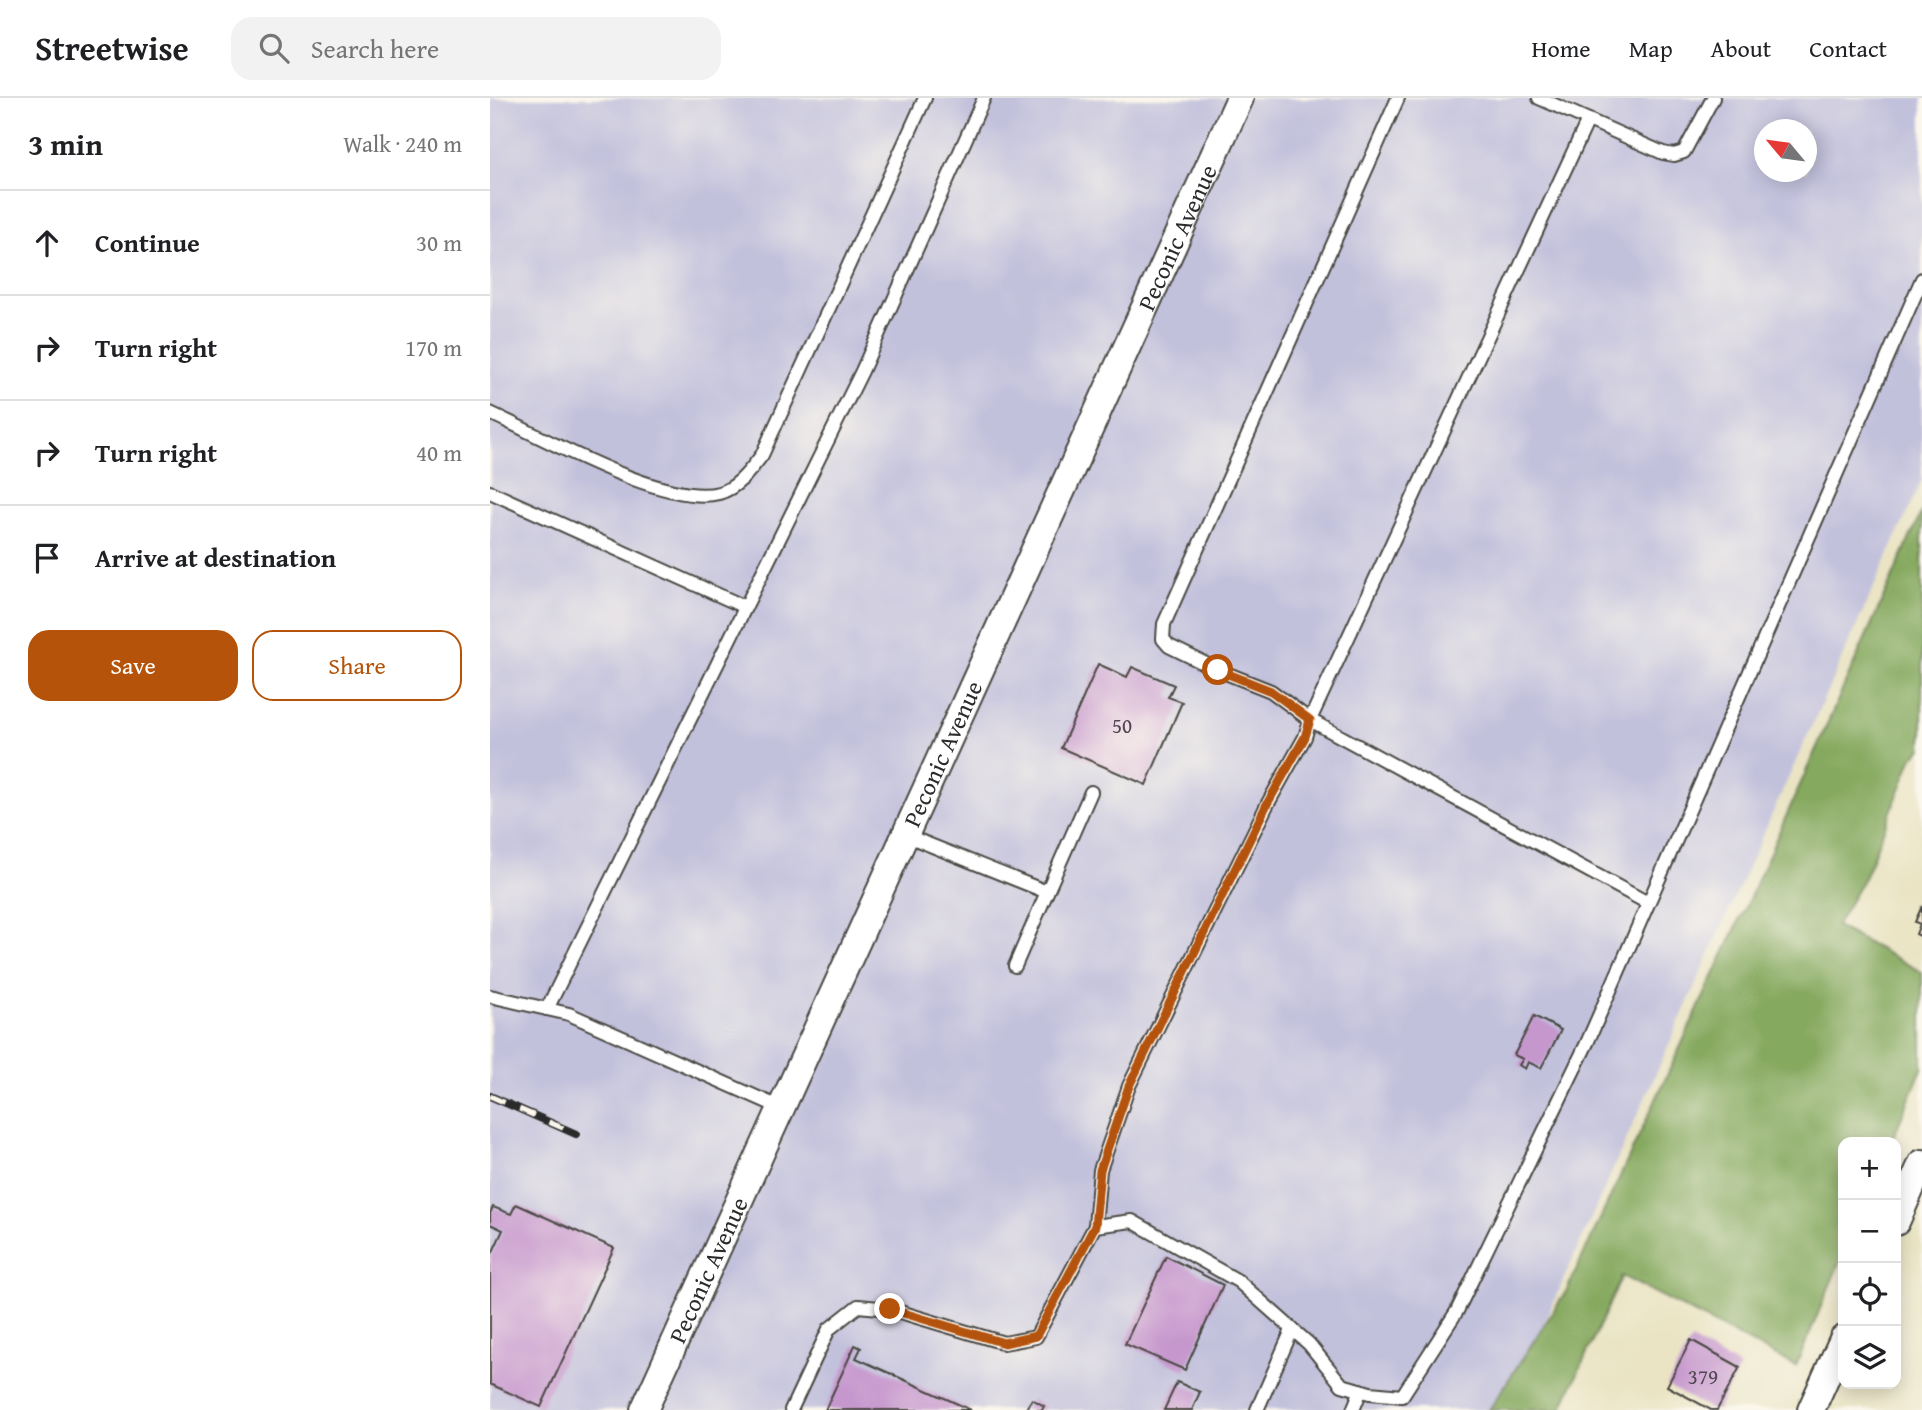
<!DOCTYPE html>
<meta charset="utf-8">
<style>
:root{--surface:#fff;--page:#f2f2f2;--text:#202124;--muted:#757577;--line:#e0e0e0;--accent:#b45309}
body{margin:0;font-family:"Gentium Book Plus",serif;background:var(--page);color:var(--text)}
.controls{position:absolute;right:21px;bottom:21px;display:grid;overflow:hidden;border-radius:14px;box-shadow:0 4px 18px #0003}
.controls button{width:63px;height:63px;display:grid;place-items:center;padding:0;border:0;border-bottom:2px solid var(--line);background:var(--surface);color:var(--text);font:35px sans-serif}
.compass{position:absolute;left:1264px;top:21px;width:63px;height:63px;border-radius:50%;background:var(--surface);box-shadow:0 4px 18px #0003;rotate:299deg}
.stop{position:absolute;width:21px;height:21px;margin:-16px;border:5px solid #b45309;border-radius:50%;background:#fff}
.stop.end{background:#b45309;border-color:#fff;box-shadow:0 2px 7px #0008}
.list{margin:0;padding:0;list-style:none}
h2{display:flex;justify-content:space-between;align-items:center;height:91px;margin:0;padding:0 28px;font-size:30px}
h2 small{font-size:23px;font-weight:400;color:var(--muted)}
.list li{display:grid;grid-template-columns:46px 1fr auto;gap:21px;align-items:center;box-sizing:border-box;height:105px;padding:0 28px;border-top:2px solid var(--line)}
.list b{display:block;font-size:26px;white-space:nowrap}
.list em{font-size:23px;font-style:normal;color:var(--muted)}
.actions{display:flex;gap:14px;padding:21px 28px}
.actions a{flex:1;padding:16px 0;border:2px solid var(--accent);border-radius:21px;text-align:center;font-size:24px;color:var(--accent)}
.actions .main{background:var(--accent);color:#fff}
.icon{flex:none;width:38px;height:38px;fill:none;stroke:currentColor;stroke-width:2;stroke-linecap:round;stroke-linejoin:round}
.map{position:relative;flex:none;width:1432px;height:1312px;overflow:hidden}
header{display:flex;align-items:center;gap:42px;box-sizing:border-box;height:98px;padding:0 35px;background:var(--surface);border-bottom:2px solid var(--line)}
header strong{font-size:33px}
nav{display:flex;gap:38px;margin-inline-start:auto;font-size:24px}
.search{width:490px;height:63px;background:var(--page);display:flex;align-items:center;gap:18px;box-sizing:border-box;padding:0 24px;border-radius:21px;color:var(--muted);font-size:26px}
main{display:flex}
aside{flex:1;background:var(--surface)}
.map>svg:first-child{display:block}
</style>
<header>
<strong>Streetwise</strong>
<div class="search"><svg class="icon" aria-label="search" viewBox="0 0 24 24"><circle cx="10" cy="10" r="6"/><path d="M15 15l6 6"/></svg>Search here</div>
<nav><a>Home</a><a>Map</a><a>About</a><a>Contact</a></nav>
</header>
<main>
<aside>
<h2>3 min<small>Walk · 240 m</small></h2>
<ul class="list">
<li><svg class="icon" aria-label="ahead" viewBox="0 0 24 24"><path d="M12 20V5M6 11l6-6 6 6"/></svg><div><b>Continue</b></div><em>30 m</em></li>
<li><svg class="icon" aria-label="right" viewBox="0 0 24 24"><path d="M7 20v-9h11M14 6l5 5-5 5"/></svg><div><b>Turn right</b></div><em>170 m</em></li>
<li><svg class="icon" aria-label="right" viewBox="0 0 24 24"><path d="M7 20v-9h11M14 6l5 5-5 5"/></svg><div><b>Turn right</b></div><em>40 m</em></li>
<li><svg class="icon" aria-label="arrive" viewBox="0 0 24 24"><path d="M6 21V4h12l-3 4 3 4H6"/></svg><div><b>Arrive at destination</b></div></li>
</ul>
<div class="actions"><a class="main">Save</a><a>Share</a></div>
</aside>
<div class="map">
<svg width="1432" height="1312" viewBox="0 0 1432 1312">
<rect width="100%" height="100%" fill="#fbf7ec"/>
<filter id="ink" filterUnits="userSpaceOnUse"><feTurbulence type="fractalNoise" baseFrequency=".0143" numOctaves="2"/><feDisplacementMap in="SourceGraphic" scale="14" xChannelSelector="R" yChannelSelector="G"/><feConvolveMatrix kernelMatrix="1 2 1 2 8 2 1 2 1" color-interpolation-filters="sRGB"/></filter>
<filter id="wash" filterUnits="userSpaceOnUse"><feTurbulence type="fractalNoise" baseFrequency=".00686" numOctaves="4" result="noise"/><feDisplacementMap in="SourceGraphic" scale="28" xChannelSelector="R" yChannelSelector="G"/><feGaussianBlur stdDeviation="1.57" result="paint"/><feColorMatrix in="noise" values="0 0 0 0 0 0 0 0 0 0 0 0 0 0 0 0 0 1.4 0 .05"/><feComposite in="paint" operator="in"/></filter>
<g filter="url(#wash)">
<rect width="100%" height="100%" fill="#eae4c4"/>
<path fill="#c2c1dc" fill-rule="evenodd" d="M 0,0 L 1432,0 L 1432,382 L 1015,1312 L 0,1312 ZM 1274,32 L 1316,32 L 1316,74 L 1274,74 Z"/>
<polygon fill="#85a95e" stroke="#586a44" stroke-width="2" points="1432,413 1432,650 1423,659 1375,778 1346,828 1432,874 1432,971 1401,1044 1353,1044 1353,1156 1306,1268 1132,1178 1071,1312 999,1312 1077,1192 1257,806"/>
<g id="blocks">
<g fill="#c697cd">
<polygon points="608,566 637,579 642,569 684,587 678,599 692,604 656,687 571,650"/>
<polygon points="1432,808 1432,839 1426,836 1430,826 1425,824"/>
<polygon points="1044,918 1071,932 1051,970 1038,964 1035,971 1029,967 1033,961 1024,957"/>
<polygon points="26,1106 124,1150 51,1309 0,1286 0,1160 13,1132 0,1126 0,1115 3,1109 21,1116"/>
<polygon points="676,1158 733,1187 695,1272 635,1246"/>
<polygon points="1201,1242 1250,1269 1227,1312 1221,1312 1177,1288"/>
<polygon points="365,1247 371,1250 366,1260 481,1312 335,1312"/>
<polygon points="687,1284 710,1294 702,1312 674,1312"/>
<polygon points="542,1301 554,1308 552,1312 535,1312"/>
</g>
</g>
</g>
<g filter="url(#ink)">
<use href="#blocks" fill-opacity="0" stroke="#484742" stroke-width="2"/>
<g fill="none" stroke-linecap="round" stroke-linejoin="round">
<defs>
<g id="lane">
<polyline points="1049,0 1173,55 1184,57 1194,54 1223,0"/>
<polyline points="1098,22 820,622 1158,805"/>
<path d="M 0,315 C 53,339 175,409 229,395 C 248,390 261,371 272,357 L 435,0"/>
<polyline points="0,394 255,509"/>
<polyline points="415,737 557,794 601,694"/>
<polyline points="525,868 557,794"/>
<polyline points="0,898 79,916 291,1010"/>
<polyline points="57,911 372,273 494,0"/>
<polyline points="605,1128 610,1072 639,988 777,707 815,639 820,622 781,593 728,572 679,548 673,541 674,526 908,0"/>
<polyline points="301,1312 339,1231 368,1208 400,1211 514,1245 546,1239 605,1128 642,1123 748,1183 819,1246 852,1287 880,1295 912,1298 967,1213 1097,945 1432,181"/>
<polyline points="767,1312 802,1232"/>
<polyline points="863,1312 871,1292"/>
</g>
<g id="street">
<polyline points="1406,1124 1432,1065"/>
<path id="s1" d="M 154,1312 L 750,0"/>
<polyline points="1321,1312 1353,1241"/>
</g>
</defs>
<use href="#lane" stroke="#484742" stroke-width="16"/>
<use href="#street" stroke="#484742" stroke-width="30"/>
<use href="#lane" stroke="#fff" stroke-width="12"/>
<use href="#street" stroke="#fff" stroke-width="26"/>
<defs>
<polyline id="rail" points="0,998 86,1036"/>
</defs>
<use href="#rail" stroke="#2b2b2b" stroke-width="8"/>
<use href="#rail" stroke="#fbf7ec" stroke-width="5" stroke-dasharray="16" stroke-linecap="butt"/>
</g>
</g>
<g fill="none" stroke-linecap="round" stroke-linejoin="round" filter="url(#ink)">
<polyline stroke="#b45309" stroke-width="9" points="400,1211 514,1245 546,1238 605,1128 610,1072 639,988 777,706 815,639 820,622 781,593 728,572"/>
</g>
<g text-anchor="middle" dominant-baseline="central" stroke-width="7" stroke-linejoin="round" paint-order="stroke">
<g font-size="21" fill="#524654">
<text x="632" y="627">50</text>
<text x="1213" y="1278">379</text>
</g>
<g font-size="24" fill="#2b2b2b" stroke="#fbf7ec">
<text stroke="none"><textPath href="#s1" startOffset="1288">Peconic Avenue</textPath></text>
<text stroke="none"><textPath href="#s1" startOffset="721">Peconic Avenue</textPath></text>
<text stroke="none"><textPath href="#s1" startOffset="154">Peconic Avenue</textPath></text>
</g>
</g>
</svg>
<div class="controls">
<button>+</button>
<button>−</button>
<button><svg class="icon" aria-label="locate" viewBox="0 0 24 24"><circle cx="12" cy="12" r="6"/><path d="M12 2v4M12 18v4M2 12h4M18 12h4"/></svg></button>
<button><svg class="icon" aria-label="layers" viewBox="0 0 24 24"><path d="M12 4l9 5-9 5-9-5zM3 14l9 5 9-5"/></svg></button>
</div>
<svg class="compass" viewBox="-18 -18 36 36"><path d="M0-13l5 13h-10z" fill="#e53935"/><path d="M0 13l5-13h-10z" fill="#757577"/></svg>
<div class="stop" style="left:728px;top:572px"></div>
<div class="stop end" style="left:400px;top:1211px"></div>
</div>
</main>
